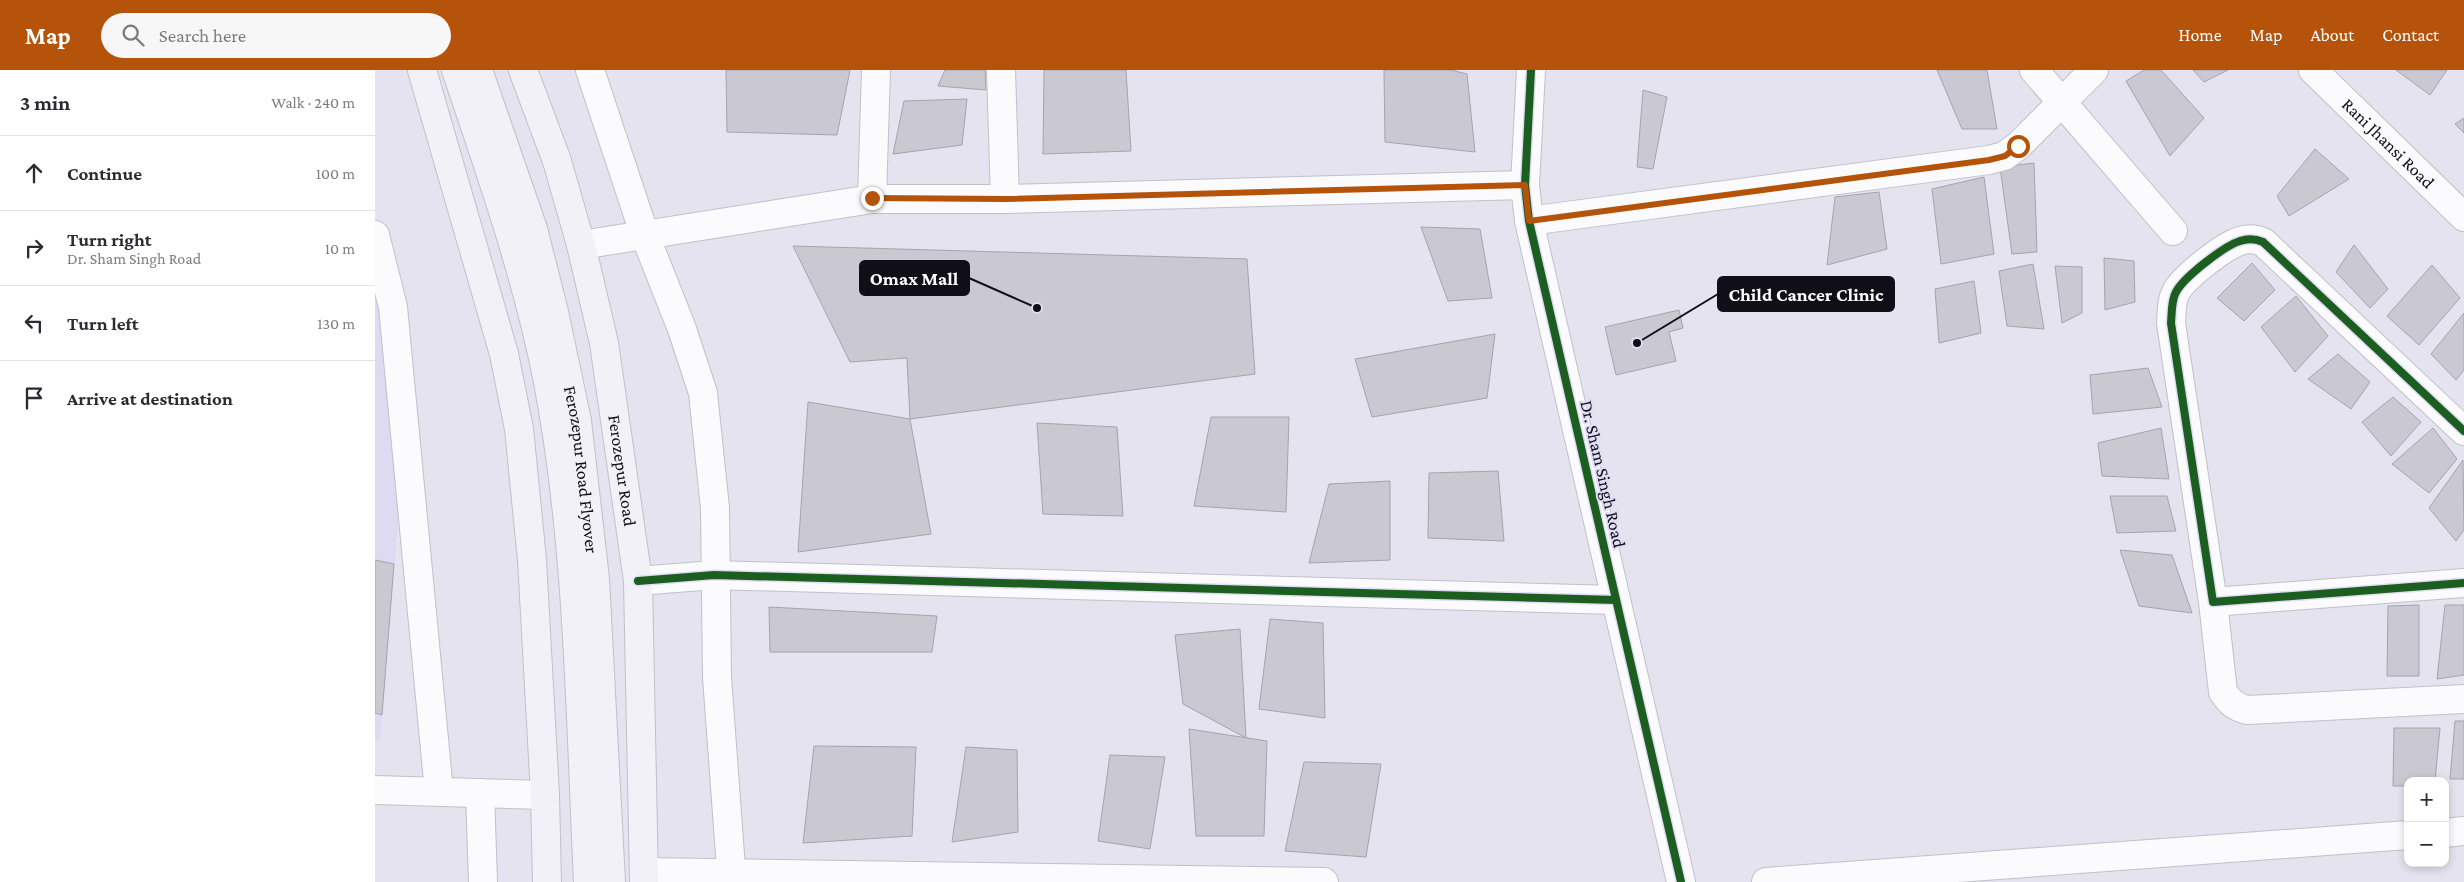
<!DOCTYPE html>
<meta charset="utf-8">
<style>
:root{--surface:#fff;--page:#f7f7f7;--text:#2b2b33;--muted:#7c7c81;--line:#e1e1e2;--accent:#b45309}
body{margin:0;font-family:"Crimson Pro",serif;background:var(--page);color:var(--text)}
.controls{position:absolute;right:15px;bottom:15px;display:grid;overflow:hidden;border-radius:10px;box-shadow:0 2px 8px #0003}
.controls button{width:45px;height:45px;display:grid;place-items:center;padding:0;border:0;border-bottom:1px solid var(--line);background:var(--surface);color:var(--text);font:25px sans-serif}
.stop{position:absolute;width:15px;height:15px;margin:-11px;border:4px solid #b45309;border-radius:50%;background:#fff}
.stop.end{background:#b45309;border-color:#fff;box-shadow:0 1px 5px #0008}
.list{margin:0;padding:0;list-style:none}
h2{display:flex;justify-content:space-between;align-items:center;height:65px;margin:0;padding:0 20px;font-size:21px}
h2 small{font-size:16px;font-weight:400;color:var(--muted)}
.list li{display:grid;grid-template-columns:32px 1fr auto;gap:15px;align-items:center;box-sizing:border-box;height:75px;padding:0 20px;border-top:1px solid var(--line)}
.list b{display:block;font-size:19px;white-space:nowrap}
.list p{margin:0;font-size:16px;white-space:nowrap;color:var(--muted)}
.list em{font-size:16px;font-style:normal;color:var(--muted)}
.icon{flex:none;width:28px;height:28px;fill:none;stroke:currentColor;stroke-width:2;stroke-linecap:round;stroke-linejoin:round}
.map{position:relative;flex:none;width:2089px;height:812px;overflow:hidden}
header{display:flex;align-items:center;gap:30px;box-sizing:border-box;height:70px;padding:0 25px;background:var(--accent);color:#fff}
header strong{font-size:24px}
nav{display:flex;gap:28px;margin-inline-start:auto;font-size:18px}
.search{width:350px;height:45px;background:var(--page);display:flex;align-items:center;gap:12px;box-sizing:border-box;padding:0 18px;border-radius:28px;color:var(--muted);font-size:19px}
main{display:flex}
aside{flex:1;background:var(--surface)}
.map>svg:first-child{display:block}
</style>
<header>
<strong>Map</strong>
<div class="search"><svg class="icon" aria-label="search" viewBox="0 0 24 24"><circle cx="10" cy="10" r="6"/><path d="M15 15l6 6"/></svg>Search here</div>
<nav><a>Home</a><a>Map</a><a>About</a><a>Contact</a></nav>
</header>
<main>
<aside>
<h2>3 min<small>Walk · 240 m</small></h2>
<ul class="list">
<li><svg class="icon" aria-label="ahead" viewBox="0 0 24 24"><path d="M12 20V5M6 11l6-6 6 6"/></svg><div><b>Continue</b></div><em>100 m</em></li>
<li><svg class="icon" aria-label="right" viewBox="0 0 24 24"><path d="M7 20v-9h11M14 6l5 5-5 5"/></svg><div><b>Turn right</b><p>Dr. Sham Singh Road</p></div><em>10 m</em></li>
<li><svg class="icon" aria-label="left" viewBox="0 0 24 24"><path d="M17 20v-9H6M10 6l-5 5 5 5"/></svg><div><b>Turn left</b></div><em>130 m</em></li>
<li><svg class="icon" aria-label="arrive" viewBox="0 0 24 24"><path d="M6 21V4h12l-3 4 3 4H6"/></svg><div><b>Arrive at destination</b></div></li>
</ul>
</aside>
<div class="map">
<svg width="2089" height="812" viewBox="0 0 2089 812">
<rect width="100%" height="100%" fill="#e4e3ef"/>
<polygon fill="#dddaf1" points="0,189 25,427 5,671 0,671"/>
<g fill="#cac9d2" stroke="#a5a3ad">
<polygon points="351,0 475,0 462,65 352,62"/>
<polygon points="570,0 610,0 611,20 563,16"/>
<polygon points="669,0 751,0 756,81 668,84"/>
<polygon points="1009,0 1076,0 1092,4 1100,82 1010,72"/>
<polygon points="1562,0 1612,0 1622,59 1587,59"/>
<polygon points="1769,0 1786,0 1829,48 1795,86 1751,11"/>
<polygon points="1818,0 1853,0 1829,12"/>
<polygon points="2021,0 2072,0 2055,25"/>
<polygon points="1268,20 1292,27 1278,99 1262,97"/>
<polygon points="592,29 587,75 518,84 529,31"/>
<polygon points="2089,48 2089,63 2080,54"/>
<polygon points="1940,79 1974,109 1914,146 1902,126"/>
<polygon points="1659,93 1662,182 1637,184 1625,97"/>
<polygon points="1609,107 1619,184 1566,194 1557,119"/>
<polygon points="1504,122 1512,179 1452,195 1460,127"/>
<polygon points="1046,157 1105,159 1117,228 1073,231"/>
<polygon points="1979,175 2013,219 1995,238 1961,202"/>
<polygon points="418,176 872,189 880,304 535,349 532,288 475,292"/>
<polygon points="1729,188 1759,191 1760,232 1730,240"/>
<polygon points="1877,193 1900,220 1869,251 1842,228"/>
<polygon points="1658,194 1669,259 1632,256 1624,201"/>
<polygon points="2057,195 2085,228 2044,275 2012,246"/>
<polygon points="1680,196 1707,197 1707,243 1687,253"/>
<polygon points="1599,211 1606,263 1564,273 1560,219"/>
<polygon points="1921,226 1953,266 1920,302 1886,257"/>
<polygon points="1304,240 1308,258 1294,262 1301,291 1241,305 1230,257"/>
<polygon points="2089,243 2089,300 2081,310 2056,284"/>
<polygon points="1120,264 1112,328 997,347 980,289"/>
<polygon points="1963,284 1995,312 1976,339 1933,309"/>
<polygon points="1773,298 1787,337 1718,344 1715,305"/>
<polygon points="2018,327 2046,352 2016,386 1987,352"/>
<polygon points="433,332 535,349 556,464 423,482"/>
<polygon points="836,347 914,347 911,442 819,436"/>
<polygon points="662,353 742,357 748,446 668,444"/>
<polygon points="1786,358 1794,409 1727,406 1723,373"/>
<polygon points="2058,358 2082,389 2054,423 2017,394"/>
<polygon points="2088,390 2089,460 2081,471 2054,438"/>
<polygon points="1123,401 1129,471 1053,468 1054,403"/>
<polygon points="1015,411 1015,490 934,493 954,414"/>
<polygon points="1735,426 1792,426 1801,461 1742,463"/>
<polygon points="1745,480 1797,485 1817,543 1764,536"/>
<polygon points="0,490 19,494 7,645 0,643"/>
<polygon points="2044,535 2044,606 2012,606 2013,536"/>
<polygon points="2070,535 2089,535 2089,605 2062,609"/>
<polygon points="394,537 562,546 557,582 395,582"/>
<polygon points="895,549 948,553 950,648 884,639"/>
<polygon points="865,559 871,668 808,634 800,565"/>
<polygon points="2080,651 2089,651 2089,709 2075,709"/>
<polygon points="2019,658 2065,658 2060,711 2033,711 2033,716 2018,716"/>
<polygon points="814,659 892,671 889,766 821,766"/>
<polygon points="439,676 541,677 537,766 428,773"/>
<polygon points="591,677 642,680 643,762 577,772"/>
<polygon points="735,685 790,687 775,779 723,771"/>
<polygon points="929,692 1006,694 991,787 910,781"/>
</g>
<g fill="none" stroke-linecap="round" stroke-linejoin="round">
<defs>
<g id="minor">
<polyline points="215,0 269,163 307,259 328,323 340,438 342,607 357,812"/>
<polyline points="501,0 497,129 630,129 1150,115"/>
<polyline points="626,0 630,129"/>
<polyline points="1156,0 1150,115 1154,151 1306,812"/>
<polyline points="1659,0 1798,161"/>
<path id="s1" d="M 1938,0 L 2089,147"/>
<polyline points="1154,151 1614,90 1629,86 1643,76 1719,0"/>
<polyline points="0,165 18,237 64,722"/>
<polyline points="206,175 497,129"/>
<path d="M 2089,361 L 1888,172 C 1881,169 1874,168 1865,171 C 1849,176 1809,207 1801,222 C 1796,231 1797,243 1796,253 L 1838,532 L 2089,513"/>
<polyline points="263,511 339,505 1241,530"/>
<path d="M 1838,532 L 1848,622 C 1855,633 1861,637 1872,640 L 2089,629"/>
<polyline points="0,720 170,725"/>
<polyline points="105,723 108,812"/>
<polyline points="2070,763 2089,761"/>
<polyline points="269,802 949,812"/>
<polyline points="1391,812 2033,765"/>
</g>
<g id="major">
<polyline points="47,0 129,284 144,359 157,490 170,725 172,812"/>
<path d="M 81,0 C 115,101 151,202 172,307 C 204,470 205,646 213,812"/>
<path id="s2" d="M 103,0 L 158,159 L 179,242 L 202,351 L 220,509 L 236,812"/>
<path id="s3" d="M 148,0 L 182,91 L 206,175 L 229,273 L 263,511 L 269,812"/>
</g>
</defs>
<use href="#minor" stroke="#c1c0ca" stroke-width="30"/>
<use href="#major" stroke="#c1c0c6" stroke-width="30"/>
<use href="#minor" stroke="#fbfbfd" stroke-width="28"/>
<use href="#major" stroke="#f2f1f7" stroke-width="28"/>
<defs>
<g id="cycleway">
<polyline points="1156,0 1150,115 1154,151 1306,812"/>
<path d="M 2089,361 L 1888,172 C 1881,169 1874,168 1865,171 C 1849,176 1809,207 1801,222 C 1796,231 1797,243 1796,253 L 1838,532 L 2089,513"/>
<polyline points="263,511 339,505 1241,530"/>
</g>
</defs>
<use href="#cycleway" stroke="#e1ddf5" stroke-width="11"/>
<use href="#cycleway" stroke="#1b5e20" stroke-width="8"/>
</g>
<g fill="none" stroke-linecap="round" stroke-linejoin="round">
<polyline stroke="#b45309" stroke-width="6" points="497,128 630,129 1150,115 1154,151 1614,90 1630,86 1643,76"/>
</g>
<g text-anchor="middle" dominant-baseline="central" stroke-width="4" stroke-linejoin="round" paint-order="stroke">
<g font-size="18" fill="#100e16" stroke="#e1ddf5">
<text stroke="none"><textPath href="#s1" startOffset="105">Rani Jhansi Road</textPath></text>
<text stroke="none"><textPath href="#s2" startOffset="414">Ferozepur Road Flyover</textPath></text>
<text stroke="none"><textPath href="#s3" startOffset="414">Ferozepur Road</textPath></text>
<text transform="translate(1228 404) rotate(77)">Dr. Sham Singh Road</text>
</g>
</g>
<path fill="none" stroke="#100e16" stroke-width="2" d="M662 238L594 208M1262 273L1343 224"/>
<g fill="#100e16" stroke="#e1ddf5" stroke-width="2">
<circle cx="662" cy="238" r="5"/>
<circle cx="1262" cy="273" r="5"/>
</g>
<g fill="#100e16" stroke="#100e16" stroke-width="2">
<rect x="485" y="191" width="109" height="34" rx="5"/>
<rect x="1343" y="207" width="176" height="34" rx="5"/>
</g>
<g font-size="19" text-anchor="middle" font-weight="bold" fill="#fff">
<text x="539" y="215">Omax Mall</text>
<text x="1431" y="231">Child Cancer Clinic</text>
</g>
</svg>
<div class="controls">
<button>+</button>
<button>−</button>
</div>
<div class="stop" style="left:1643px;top:76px"></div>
<div class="stop end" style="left:497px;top:128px"></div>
</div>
</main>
